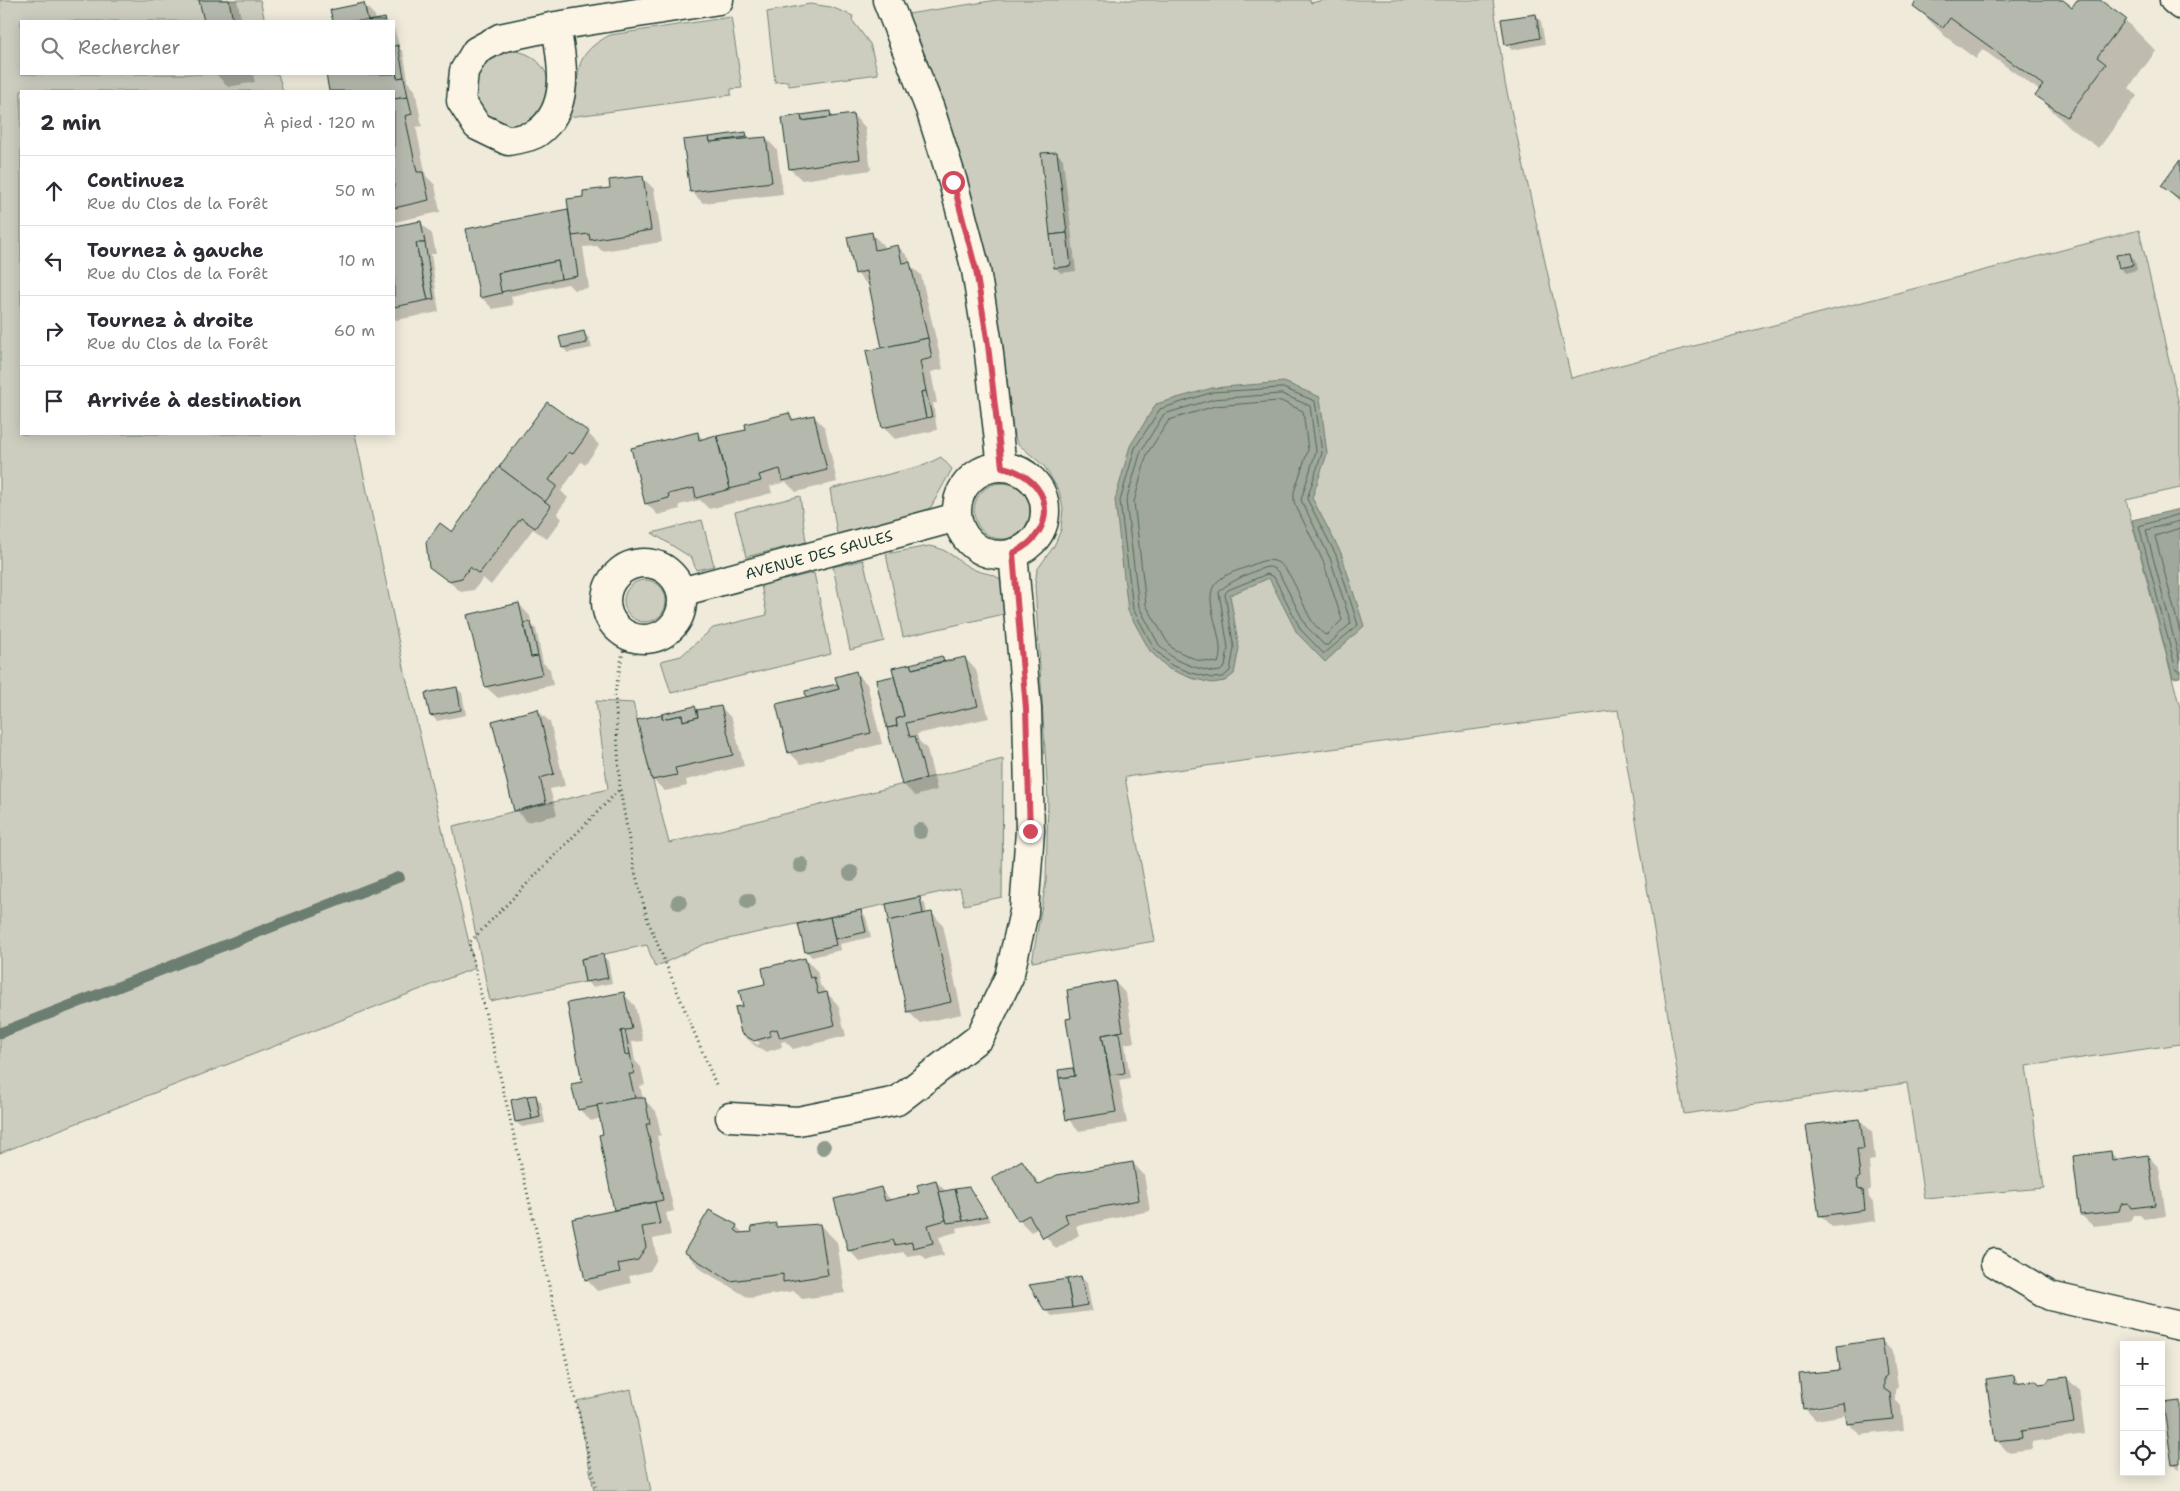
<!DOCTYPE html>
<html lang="fr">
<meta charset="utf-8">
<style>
:root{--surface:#fff;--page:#f7f7f7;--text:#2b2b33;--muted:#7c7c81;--line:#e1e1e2}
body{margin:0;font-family:"Shantell Sans",sans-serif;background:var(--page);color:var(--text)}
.controls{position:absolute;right:15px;bottom:15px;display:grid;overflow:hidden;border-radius:0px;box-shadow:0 2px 12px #0003}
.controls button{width:45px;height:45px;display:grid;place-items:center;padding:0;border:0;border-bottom:1px solid var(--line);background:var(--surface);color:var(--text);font:25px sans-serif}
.stop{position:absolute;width:15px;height:15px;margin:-11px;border:4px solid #d1495b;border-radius:50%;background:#fff}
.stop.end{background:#d1495b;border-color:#fff;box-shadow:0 1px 5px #0008}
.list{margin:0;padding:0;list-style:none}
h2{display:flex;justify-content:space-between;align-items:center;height:65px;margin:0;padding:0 20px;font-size:21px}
h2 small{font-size:16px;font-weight:400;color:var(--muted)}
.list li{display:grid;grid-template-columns:32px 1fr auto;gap:15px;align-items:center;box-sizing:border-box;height:70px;padding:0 20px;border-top:1px solid var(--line)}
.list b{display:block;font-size:19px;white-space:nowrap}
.list p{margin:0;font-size:16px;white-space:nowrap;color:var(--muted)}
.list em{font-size:16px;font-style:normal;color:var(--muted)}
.icon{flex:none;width:28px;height:28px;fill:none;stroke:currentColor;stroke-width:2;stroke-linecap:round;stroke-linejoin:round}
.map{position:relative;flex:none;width:2180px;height:1491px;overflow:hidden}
.search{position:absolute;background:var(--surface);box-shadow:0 2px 12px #0003;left:20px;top:20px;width:375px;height:55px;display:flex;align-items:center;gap:12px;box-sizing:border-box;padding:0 18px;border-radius:0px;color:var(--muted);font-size:19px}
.panel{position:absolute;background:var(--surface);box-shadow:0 2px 12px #0003;left:20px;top:90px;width:375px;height:345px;border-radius:0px}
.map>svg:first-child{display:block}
</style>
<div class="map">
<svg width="2180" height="1491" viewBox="0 0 2180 1491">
<rect width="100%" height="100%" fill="#efeada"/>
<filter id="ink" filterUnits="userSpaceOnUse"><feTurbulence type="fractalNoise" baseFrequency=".02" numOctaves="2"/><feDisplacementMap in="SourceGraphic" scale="10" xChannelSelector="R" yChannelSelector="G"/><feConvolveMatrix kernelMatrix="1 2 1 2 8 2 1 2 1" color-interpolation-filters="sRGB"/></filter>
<g filter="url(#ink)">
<g fill="#cccdbf" stroke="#76857a">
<polygon points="0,0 260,0 265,21 21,21 21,74 278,74 283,91 21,91 21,434 355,434 406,677 475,968 0,1153"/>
<polygon points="997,0 1310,0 1311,3 1324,0 1493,0 1505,83 1571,378 2139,230 2180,409 2180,488 2126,500 2180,708 2180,1044 2026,1066 2044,1188 1924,1198 1907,1083 1684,1114 1618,710 1125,777 1155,941 1032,962 1046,882 1048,799 1035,585 1037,570 1054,546 1061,530 1063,508 1059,491 1052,479 1044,466 1017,443 1013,431 1004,357 980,230 955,139 920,42 908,14"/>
<polygon points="810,4 831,7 853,16 852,20 870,44 878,74 789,86 788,81 775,82 767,12"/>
<path d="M 731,17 L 742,88 L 731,89 L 731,95 L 569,117 C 586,79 564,59 610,35 Z"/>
<circle cx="512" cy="88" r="37"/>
<polygon points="941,457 952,469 931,507 918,514 837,534 830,489 925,465"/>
<circle cx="1002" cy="511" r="28"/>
<polygon points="800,496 806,542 746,557 735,512"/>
<polygon points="702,520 714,566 696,570 692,558 652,533"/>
<path d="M 929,546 C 949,548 958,563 975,570 C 985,574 993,573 1001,580 L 1004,614 L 903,637 L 886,554 Z"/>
<polygon points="863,560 884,641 850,650 833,567"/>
<polygon points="814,573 831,654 671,693 661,661 681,656 713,628 767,615 761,585"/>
<circle cx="645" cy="601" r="21"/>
<polygon points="596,701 633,703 669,843 1003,759 1002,897 964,905 960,888 705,944 655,967 647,945 581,959 585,982 490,1001 453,826 608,789"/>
<polygon points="631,1389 651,1491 594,1491 577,1401"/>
</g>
<g fill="#9fa89a" stroke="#6c7d71">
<polygon points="1284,382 1320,397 1327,454 1312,498 1341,553 1364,626 1325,662 1297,633 1269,578 1230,595 1239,648 1234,674 1225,681 1212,683 1191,678 1169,669 1150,651 1128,611 1115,500 1130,446 1156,404 1212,388"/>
<polygon points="2180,509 2180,677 2173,678 2132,520"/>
</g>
<g fill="#0003" fill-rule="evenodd">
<polygon points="200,0 237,0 242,21 205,21"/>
<polygon points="1919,0 2062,0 2073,8 2079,0 2098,0 2125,20 2156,51 2129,88 2137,96 2099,148 2069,127 2037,96 2040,91 1982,49 1976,59 1946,37 1915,6"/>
<polygon points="364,4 375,16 376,21 385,19 387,21 334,21 332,11"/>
<polygon points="1535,16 1541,21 1545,44 1512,50 1506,44"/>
<polygon points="394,28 400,49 403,52 408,79 407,78 407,81 415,90 422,126 416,127 426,176 435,185 440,212 394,222 394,91 331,91 327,74 394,74"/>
<polygon points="216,74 253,74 255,82 228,87"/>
<polygon points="830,112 835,118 853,115 865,127 871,170 802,180 790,169 783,119"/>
<polygon points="745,133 751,138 766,138 777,150 783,194 703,203 691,191 684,141"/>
<polygon points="1057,153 1063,159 1076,271 1061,273 1055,267"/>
<polygon points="2180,162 2180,203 2163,185"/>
<polygon points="642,177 654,189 662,242 602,251 597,246 583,247 589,288 574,290 568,284 511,296 513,305 493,309 481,297 468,230 569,211 584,198"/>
<polygon points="420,222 432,234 436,254 431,254 439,312 396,320 394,318 394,228"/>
<polygon points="871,233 883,245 884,249 898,246 909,258 911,266 921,275 943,369 931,372 937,403 933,403 937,430 895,439 883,427 884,349 870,284 868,285 856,273"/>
<polygon points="2129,254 2135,260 2137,270 2125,273 2120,267"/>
<polygon points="584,333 589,338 592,348 568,353 563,348"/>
<polygon points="789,414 796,421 814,416 825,428 837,482 796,492 786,482 770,486 772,493 709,509 700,500 679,505 680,509 658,515 646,503 697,433 704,440 748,430"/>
<polygon points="588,433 599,445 585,465 581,462 561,491 568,498 557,513 562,519 547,539 533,529 491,585 483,578 474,590 461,592 431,566 452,534"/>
<polygon points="519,604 530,616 532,625 536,629 543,663 550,669 553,685 498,698 486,687"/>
<polygon points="942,657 947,662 965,658 976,670 989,718 917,734 919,741 927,749 937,790 915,796 903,784 897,680 894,669"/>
<polygon points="856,673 867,684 882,744 801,764 789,752 807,698 837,686 840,689"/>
<polygon points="456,688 462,693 466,715 437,721 431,715"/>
<polygon points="695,707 699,711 721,707 732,719 744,766 686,780 687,786 665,791 653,780"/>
<polygon points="538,711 550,722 565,786 550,789 557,815 527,822 516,810"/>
<polygon points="920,898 925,904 927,914 932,913 943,925 962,1014 920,1023 908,1011"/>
<polygon points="861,911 866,917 871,937 840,944 841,950 812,957 806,951 800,925"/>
<polygon points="602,955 608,961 612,983 592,987 587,982"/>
<path d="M 805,959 L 817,971 L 820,985 L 838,1005 L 846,1036 L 793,1049 L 785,1041 L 781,1042 L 782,1047 L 766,1052 L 754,1045 L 742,1033 L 744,1007 L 767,985 ZM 751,1038 L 760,1043 L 758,1045 L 751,1041 Z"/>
<polygon points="1115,982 1126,994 1134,1042 1125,1044 1130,1078 1119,1080 1127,1123 1079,1131 1068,1119 1073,1069 1075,1072 1073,1019"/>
<polygon points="624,994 635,1006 643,1041 632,1042 635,1061 641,1067 645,1085 640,1086 643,1099 656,1111 661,1135 657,1136 674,1211 666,1213 671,1235 653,1239 657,1259 650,1271 629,1276 631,1283 597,1291 586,1279 616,1211 600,1136 604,1134 601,1118 591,1121 579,1109 584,1083"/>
<polygon points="535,1096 541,1102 545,1123 522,1127 516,1122"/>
<polygon points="1860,1120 1872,1132 1875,1160 1869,1161 1871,1189 1868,1191 1869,1198 1874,1203 1876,1221 1832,1227 1820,1215"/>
<polygon points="2111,1153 2119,1161 2148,1156 2159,1168 2166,1216 2144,1219 2140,1215 2133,1215 2130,1222 2093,1226 2081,1215"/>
<polygon points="1022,1162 1041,1185 1133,1163 1144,1175 1150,1211 1076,1226 1079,1235 1056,1249 1039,1228 1031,1232 1019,1220"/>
<polygon points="936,1182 947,1192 969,1189 991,1221 956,1228 957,1232 939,1237 944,1255 926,1259 921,1254 907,1256 903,1252 860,1262 849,1250 881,1189 892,1201 920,1193"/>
<polygon points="776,1225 779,1228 820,1225 837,1242 845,1293 802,1299 794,1291 749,1298 702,1270 685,1252 736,1226 744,1234 753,1233"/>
<polygon points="1081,1277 1087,1283 1092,1311 1052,1316 1046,1310"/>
<path d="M 1882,1341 L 1893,1352 L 1898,1387 L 1895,1390 L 1895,1401 L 1901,1406 L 1904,1430 L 1860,1435 L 1848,1423 L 1847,1415 L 1816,1420 L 1804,1408 L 1842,1371 ZM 1850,1401 L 1851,1403 L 1813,1409 L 1813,1406 Z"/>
<polygon points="2014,1376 2021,1383 2040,1385 2067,1378 2079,1390 2085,1434 2032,1442 2033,1449 2008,1452 1996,1440"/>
<polygon points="2180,1402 2180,1470 2173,1463"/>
</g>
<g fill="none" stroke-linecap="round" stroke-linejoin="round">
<g stroke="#52685d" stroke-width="1">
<polygon points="1283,388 1315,401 1322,453 1307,499 1336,555 1358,625 1324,654 1301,630 1274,577 1267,574 1228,590 1225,594 1234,648 1230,671 1223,677 1212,678 1192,673 1171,665 1154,648 1133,609 1120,501 1135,448 1160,409 1213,392"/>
<path d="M 1282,394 L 1310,406 L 1316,451 L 1301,500 L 1330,558 L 1351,623 L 1328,645 L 1324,645 L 1306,626 L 1279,573 C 1276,570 1273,567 1268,567 C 1259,568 1224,584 1219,592 L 1228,648 L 1225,667 L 1220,671 L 1213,672 L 1194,667 L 1174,659 L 1159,645 L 1139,607 L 1126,501 L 1141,451 L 1164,414 L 1214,399 Z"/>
<path d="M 1281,401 L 1303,411 L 1308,450 L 1294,492 L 1294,502 L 1323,561 L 1342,620 L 1328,634 L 1325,635 C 1320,630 1315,626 1312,621 C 1302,606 1294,574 1280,564 C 1271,557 1261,561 1252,565 C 1241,570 1225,573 1217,582 C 1199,599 1228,640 1218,663 L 1197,660 L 1173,649 L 1166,640 L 1146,605 L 1134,502 L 1147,454 L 1169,420 L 1215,406 Z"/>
<polyline points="2180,514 2139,526 2176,670 2180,672"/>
<polyline points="2180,521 2146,530 2180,662"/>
<polyline points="2180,528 2155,536 2180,632"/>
</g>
<polyline stroke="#6c7d71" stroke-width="11" points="0,1033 399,877"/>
</g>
<g fill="#b5b9ad" stroke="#1f3d34">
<polygon points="199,0 229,0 233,21 204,21"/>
<polygon points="1917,0 2063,0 2072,7 2077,0 2100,0 2126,19 2097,57 2106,64 2067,117 2035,96 2043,85 1950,18 1943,28 1913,6"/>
<polygon points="364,3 368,21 385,18 386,21 333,21 330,10"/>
<polygon points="1536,14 1540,38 1505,45 1501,19"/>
<polygon points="398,45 404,77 397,78 394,46"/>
<polygon points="394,61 397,78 404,77 408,97 394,99 394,91 329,91 326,74 394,74"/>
<polygon points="408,97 412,114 405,116 417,172 423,172 429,200 394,208 394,99"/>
<polygon points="830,111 831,117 802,121 801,115"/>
<polygon points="853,114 860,159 789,169 782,118 801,115 802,121"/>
<polygon points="746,132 747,137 710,142 709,137"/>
<polygon points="709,137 710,142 766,137 772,182 690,192 683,140"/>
<polygon points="1057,152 1067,233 1050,235 1041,153"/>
<polygon points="2180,160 2180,200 2161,186"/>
<polygon points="643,176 651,230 590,240 589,234 572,236 567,199 583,197 583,191 610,188 609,180"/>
<polygon points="568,209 578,276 561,279 558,261 498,273 502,293 480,298 466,229"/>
<polygon points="421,221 425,243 416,243 428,300 394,307 394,226"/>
<polygon points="872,232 875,250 898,245 902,263 910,262 928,338 882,348 866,271 855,274 847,237"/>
<polygon points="1067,233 1071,266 1054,268 1050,235"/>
<polygon points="416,243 425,243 434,299 428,300"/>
<polygon points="2130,253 2133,265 2119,268 2116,255"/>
<polygon points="558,261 561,279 501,292 498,273"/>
<polygon points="584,331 587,343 562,348 559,337"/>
<polygon points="928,338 932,358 920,361 926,391 921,392 926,418 882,428 866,351"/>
<polygon points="926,391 932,417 926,418 921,392"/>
<polygon points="547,402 589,432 573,454 569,452 549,480 557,486 545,502 499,467"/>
<polygon points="789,413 792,420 814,415 827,470 783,481 780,469 759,475 761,481 730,489 717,436 746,430 745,424"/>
<polygon points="698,432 699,440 716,435 730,489 696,498 694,488 668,494 669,498 645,504 631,448"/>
<polygon points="499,467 551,506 535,528 521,518 479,574 470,567 462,578 448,581 429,567 426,542 440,523 452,532"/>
<polygon points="519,603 531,657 538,656 543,674 485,687 467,615"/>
<polygon points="531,622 538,656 531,657 524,623"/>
<polygon points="942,656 944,661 912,669 910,664"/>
<polygon points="965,657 978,706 906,723 910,737 915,736 926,778 902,785 887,728 897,726 896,719 904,716 892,668 910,664 912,669"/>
<polygon points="856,671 871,733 788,753 776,704 839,689 835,677"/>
<polygon points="894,676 904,716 896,719 897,726 887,728 876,680"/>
<polygon points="837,684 839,689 806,698 805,691"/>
<polygon points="457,687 461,710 430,716 425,693"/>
<polygon points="695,706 698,717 683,721 682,715 662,719 662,714"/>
<polygon points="721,706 733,755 675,768 677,775 652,780 637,720 662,714 662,719 682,715 683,721 698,717 697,710"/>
<polygon points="538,709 554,774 540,778 546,803 514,811 492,721"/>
<polygon points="920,897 923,914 889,921 886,904"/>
<polygon points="861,910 866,932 835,939 830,917"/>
<polygon points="932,912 951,1002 907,1012 887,921"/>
<polygon points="830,917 836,945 805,952 798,924"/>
<polygon points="603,954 608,978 585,982 581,959"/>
<polygon points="805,958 810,978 814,977 818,994 827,992 835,1025 780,1038 777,1029 770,1031 771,1036 754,1041 741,1033 735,1007 743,1006 739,990 765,984 762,968"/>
<polygon points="1115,981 1123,1031 1102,1035 1116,1112 1066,1120 1059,1078 1075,1076 1066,1019 1071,1018 1067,990"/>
<polygon points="624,992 632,1029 621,1031 625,1055 630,1054 634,1074 629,1074 635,1098 578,1110 571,1084 582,1082 567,1003"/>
<polygon points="625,1030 630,1054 625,1055 621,1031"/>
<polygon points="1119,1032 1125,1073 1110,1075 1102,1035"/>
<polygon points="1073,1068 1075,1076 1059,1078 1058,1070"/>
<polygon points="536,1095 540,1117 532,1119 527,1096"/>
<polygon points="527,1096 532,1119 515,1122 511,1100"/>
<polygon points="635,1098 645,1098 650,1124 646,1124 663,1200 614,1210 599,1135 603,1134 597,1105"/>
<polygon points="1860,1119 1864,1149 1857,1149 1860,1177 1857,1179 1858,1188 1863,1190 1865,1210 1819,1216 1806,1125"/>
<polygon points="2111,1151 2112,1160 2148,1155 2155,1205 2131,1208 2128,1203 2121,1204 2119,1211 2080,1215 2073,1156"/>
<polygon points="1022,1160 1038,1185 1057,1175 1133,1162 1139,1200 1065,1214 1068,1223 1043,1238 1029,1215 1018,1221 992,1178"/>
<polygon points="936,1180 946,1220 928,1225 933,1243 913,1248 912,1242 895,1245 893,1240 848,1251 834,1199 881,1187 885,1201 919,1193 917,1185"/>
<polygon points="969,1187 987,1216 963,1221 955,1189"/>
<polygon points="955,1189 963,1221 947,1223 939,1192"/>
<polygon points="655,1202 660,1224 642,1227 646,1247 638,1260 618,1264 620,1272 585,1280 572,1219"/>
<polygon points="709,1210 737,1225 735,1230 739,1233 752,1232 751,1227 776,1223 776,1227 820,1224 828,1275 783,1282 783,1274 730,1281 684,1252"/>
<polygon points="1081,1276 1087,1305 1072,1308 1067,1279"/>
<polygon points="1067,1279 1072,1308 1045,1311 1029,1285"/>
<polygon points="1882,1339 1887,1375 1884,1378 1884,1389 1890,1393 1893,1419 1847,1424 1844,1403 1803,1409 1799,1374 1840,1370 1837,1346"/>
<polygon points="2014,1375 2015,1383 2036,1380 2039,1384 2047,1383 2049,1379 2067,1377 2074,1423 2021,1431 2022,1438 1995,1441 1986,1379"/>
<polygon points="2180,1401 2180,1463 2172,1464 2163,1403"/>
</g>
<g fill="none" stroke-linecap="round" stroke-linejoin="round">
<defs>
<g id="minor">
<polyline points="887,0 930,109 953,182 976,270 988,345 1002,467"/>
<polyline points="2174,0 2180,5"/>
<path d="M 556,26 C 562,61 572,108 537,133 C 530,138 517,139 508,141 L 477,126 L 461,101 L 464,71 L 476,51 L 500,38 L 556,26 L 719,0"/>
<circle cx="1001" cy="511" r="44"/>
<circle cx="644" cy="601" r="38"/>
<polyline points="681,592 957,517"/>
<polyline points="730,1117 798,1121 897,1101 980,1037 1009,977 1024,912 1030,831 1027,709 1013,553"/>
<polyline points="1995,1263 2050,1296 2180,1326"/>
</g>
</defs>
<use href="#minor" stroke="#1f3d34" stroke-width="31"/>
<g stroke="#1f3d34" stroke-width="3" stroke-dasharray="1 4" stroke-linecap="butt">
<polyline points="626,636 615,693 620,789 634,868 648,921 717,1087"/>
<polyline points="597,1491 469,943 620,789"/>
</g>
<use href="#minor" stroke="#fcf5e5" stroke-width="28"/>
</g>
<g fill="#909b8e">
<circle cx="920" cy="831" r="8"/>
<circle cx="801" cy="865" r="8"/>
<circle cx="851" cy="873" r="8"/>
<circle cx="748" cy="901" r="8"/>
<circle cx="679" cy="902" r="8"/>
<circle cx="823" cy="1147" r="8"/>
</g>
</g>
<g fill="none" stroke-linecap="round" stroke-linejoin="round" filter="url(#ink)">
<path stroke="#d1495b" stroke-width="6" d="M 953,182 L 976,270 L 988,345 L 1002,467 C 1053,478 1061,531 1013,553 L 1026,709 L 1030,831"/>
</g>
<g text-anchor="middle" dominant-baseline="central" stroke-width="4" stroke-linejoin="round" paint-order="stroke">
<g font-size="15" fill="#1f3d34" stroke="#fcf5e5">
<text transform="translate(819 555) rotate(-15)">AVENUE DES SAULES</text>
</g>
</g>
</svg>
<div class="controls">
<button>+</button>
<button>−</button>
<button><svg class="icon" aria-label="locate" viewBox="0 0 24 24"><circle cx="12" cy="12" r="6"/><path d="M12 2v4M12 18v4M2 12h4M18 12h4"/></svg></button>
</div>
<div class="stop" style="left:953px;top:182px"></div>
<div class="stop end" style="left:1030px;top:831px"></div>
<div class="search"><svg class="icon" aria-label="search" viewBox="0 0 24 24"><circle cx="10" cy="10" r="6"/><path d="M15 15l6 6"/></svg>Rechercher</div>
<section class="panel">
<h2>2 min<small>À pied · 120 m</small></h2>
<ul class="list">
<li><svg class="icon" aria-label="ahead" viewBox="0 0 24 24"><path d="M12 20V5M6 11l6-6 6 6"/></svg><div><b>Continuez</b><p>Rue du Clos de la Forêt</p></div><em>50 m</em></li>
<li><svg class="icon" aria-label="left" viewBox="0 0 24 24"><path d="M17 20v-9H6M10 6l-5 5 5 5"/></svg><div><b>Tournez à gauche</b><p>Rue du Clos de la Forêt</p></div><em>10 m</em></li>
<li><svg class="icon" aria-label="right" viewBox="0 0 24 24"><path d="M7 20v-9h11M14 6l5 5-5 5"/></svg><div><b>Tournez à droite</b><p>Rue du Clos de la Forêt</p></div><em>60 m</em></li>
<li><svg class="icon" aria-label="arrive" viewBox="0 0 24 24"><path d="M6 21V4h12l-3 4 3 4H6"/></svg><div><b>Arrivée à destination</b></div></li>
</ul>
</section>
</div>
